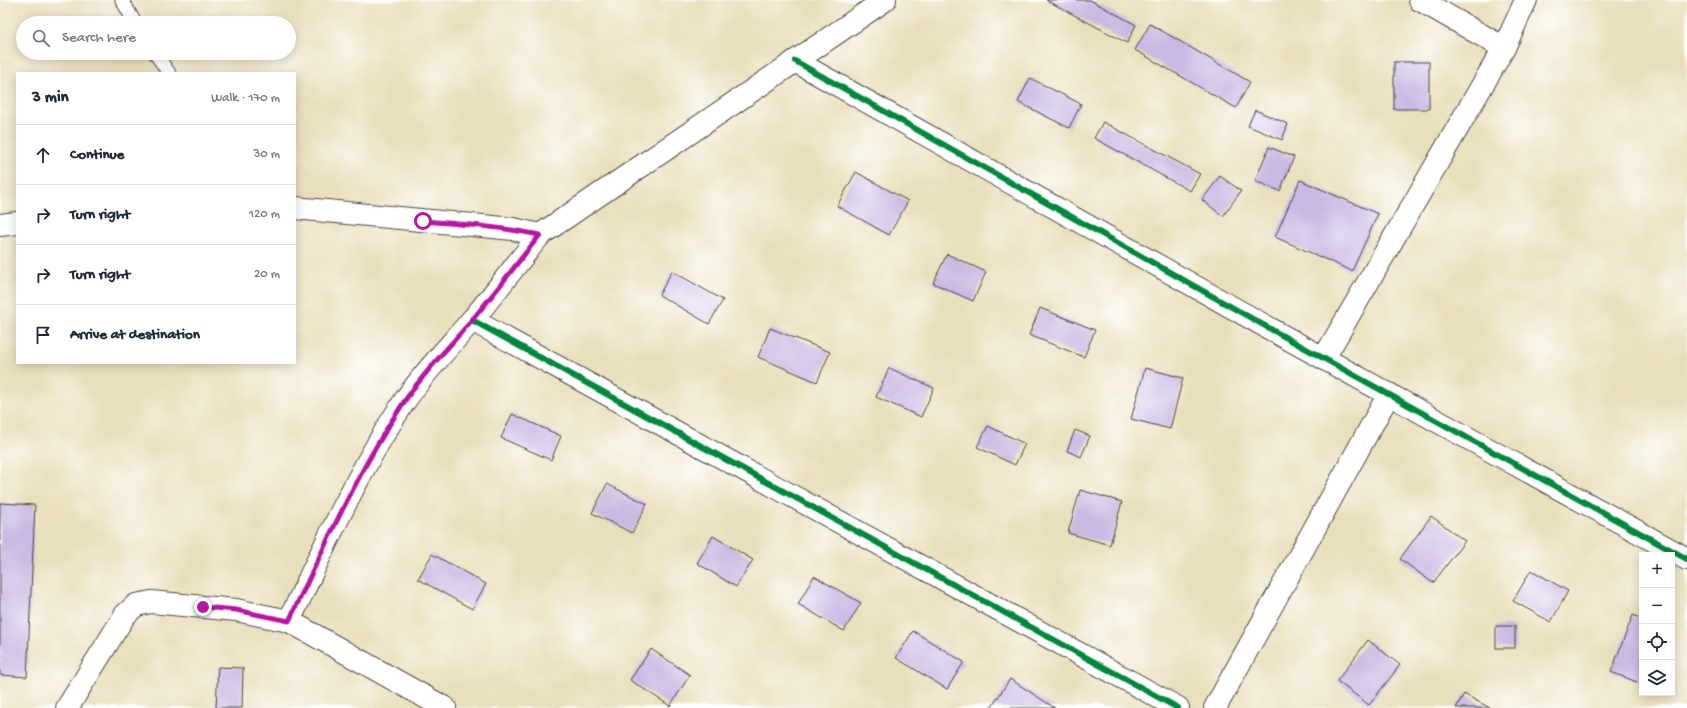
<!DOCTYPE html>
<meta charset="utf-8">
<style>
:root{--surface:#fff;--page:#f2f2f3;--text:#1f2937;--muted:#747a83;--line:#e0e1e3}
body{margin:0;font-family:"Gochi Hand",sans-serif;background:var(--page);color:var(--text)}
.controls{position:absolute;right:12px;bottom:12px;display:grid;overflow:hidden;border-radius:0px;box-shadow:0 2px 10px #0003}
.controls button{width:36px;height:36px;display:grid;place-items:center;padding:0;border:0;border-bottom:1px solid var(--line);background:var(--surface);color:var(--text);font:20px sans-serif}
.stop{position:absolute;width:12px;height:12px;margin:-9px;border:3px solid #b5179e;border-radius:50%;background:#fff}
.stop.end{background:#b5179e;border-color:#fff;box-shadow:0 1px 4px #0008}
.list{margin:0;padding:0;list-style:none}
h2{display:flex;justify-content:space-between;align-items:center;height:52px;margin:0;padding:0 16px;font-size:17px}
h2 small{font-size:13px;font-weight:400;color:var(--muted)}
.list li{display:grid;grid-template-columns:26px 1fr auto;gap:12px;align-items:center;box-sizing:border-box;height:60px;padding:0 16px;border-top:1px solid var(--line)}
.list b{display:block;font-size:15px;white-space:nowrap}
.list em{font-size:13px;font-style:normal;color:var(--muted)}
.icon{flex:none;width:22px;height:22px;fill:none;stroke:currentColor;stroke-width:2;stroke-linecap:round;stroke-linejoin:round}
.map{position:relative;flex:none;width:1687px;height:708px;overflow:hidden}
.search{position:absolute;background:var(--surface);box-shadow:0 2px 10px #0003;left:16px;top:16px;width:280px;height:44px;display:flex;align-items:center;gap:10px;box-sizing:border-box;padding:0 14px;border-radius:22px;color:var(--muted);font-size:15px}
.panel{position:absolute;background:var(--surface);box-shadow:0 2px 10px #0003;left:16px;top:72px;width:280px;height:292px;border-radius:0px}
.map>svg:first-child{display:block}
</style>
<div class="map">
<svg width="1687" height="708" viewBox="0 0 1687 708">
<rect width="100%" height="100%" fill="#fff"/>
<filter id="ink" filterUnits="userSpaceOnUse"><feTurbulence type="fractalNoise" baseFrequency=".025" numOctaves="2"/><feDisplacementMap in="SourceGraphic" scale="8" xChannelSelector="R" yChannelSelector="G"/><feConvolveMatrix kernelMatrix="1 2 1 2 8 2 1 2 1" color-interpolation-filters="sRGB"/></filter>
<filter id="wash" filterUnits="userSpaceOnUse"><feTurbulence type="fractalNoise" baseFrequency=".012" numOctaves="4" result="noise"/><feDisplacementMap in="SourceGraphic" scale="16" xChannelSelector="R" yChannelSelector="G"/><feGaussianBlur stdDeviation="0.9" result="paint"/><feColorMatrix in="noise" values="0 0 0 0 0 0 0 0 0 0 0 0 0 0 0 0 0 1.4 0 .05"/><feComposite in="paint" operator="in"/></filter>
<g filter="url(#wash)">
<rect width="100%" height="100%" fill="#eadfbc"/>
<g id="blocks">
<g fill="#cab9e3">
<polygon points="1046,0 1090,0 1136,25 1127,43"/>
<polygon points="1150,24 1250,82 1236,108 1135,50"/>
<rect x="1394" y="62" width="35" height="47"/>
<polygon points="1030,78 1081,104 1069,128 1018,102"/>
<polygon points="1255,110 1288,124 1282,140 1248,126"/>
<polygon points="1103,122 1200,174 1190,191 1094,138"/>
<polygon points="1269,147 1294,157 1280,191 1255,181"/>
<polygon points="856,172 908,201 889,235 837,206"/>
<polygon points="1220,176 1241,191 1223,216 1202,200"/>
<polygon points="1300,180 1378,214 1352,271 1275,237"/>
<polygon points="947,254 986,272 973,301 933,283"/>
<polygon points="672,271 723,300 709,324 659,295"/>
<polygon points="1040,308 1095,330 1084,357 1029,335"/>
<polygon points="770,328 830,352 817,382 758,357"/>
<polygon points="889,368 934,388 921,417 876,397"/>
<polygon points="1145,368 1183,378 1170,429 1131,419"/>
<polygon points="512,414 561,436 551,460 501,438"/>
<polygon points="988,426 1025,444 1015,465 977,447"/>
<polygon points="1075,430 1090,436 1081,457 1067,451"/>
<polygon points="607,484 647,504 632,533 592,513"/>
<polygon points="1080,490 1122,502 1110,545 1068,533"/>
<polygon points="0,503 35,505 27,677 0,675"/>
<polygon points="1431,516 1465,541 1433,583 1400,559"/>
<polygon points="713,536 753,560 736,587 697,563"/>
<polygon points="432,554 486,584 472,609 418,579"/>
<polygon points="1531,570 1568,591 1551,622 1513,601"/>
<polygon points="814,576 861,603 844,631 798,604"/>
<polygon points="1633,615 1642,619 1642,684 1611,672"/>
<rect x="1496" y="626" width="19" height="22"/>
<polygon points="913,631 964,662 947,689 896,658"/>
<polygon points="1368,640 1400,665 1369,705 1337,681"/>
<polygon points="651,649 690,675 670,706 630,680"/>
<polygon points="218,667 243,668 242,708 216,708"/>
<polygon points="1010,679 1055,708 991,708"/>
<polygon points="1464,694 1490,708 1456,708"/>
</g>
</g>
</g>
<g filter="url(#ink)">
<use href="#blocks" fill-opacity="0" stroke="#484641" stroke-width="1"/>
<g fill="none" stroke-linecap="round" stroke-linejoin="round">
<defs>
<g id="service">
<polyline points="122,0 135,23"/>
<polyline points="155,53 169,73"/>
</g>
<g id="minor">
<polyline points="1504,48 1526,0"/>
<polyline points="795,61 1274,331 1687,559"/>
<polyline points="295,208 483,226 513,229 540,235 885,0"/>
<polyline points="0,225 17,223"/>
<polyline points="472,320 1178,708"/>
<polyline points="1324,358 1504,48 1420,0"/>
<path d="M 289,621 C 325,546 358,470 404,402 C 424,372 449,347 472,320 C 495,293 517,263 540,235"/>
<polyline points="67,708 125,615 136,605 151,602 236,610 289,621 445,708"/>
<polyline points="1215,708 1389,394"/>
</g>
</defs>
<use href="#service" stroke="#484641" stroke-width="15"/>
<use href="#minor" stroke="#484641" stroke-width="24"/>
<use href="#service" stroke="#fff" stroke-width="13"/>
<use href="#minor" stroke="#fff" stroke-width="22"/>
<defs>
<g id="cycleway">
<polyline points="795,61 1274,331 1687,559"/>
<polyline points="472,320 1178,708"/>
</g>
</defs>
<use href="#cycleway" stroke="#fff" stroke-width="8"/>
<use href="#cycleway" stroke="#00873e" stroke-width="6"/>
</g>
</g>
<g fill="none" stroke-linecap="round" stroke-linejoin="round" filter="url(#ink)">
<path stroke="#b5179e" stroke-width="5" d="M 203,607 L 236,610 L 289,621 C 325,546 358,470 404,402 C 424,372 449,347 472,320 C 495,293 517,263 540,235 C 501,227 462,224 423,221"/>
</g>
</svg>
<div class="controls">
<button>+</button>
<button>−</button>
<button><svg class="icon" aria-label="locate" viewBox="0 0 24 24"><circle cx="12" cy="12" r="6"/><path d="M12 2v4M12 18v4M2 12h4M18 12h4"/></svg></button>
<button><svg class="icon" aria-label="layers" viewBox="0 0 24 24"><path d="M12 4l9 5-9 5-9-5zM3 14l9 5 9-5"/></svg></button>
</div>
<div class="stop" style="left:423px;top:221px"></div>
<div class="stop end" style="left:203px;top:607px"></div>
<div class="search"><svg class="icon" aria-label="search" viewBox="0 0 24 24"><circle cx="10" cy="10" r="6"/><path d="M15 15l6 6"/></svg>Search here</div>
<section class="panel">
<h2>3 min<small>Walk · 170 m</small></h2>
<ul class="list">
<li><svg class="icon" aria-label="ahead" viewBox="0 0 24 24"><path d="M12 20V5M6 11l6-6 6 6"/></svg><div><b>Continue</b></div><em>30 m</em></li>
<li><svg class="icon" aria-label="right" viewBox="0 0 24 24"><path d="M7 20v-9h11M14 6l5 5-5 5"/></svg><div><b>Turn right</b></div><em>120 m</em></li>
<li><svg class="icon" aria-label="right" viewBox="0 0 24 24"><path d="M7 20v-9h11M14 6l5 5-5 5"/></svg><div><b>Turn right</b></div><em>20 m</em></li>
<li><svg class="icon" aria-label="arrive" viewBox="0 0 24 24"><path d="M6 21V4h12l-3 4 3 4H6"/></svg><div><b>Arrive at destination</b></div></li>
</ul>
</section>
</div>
